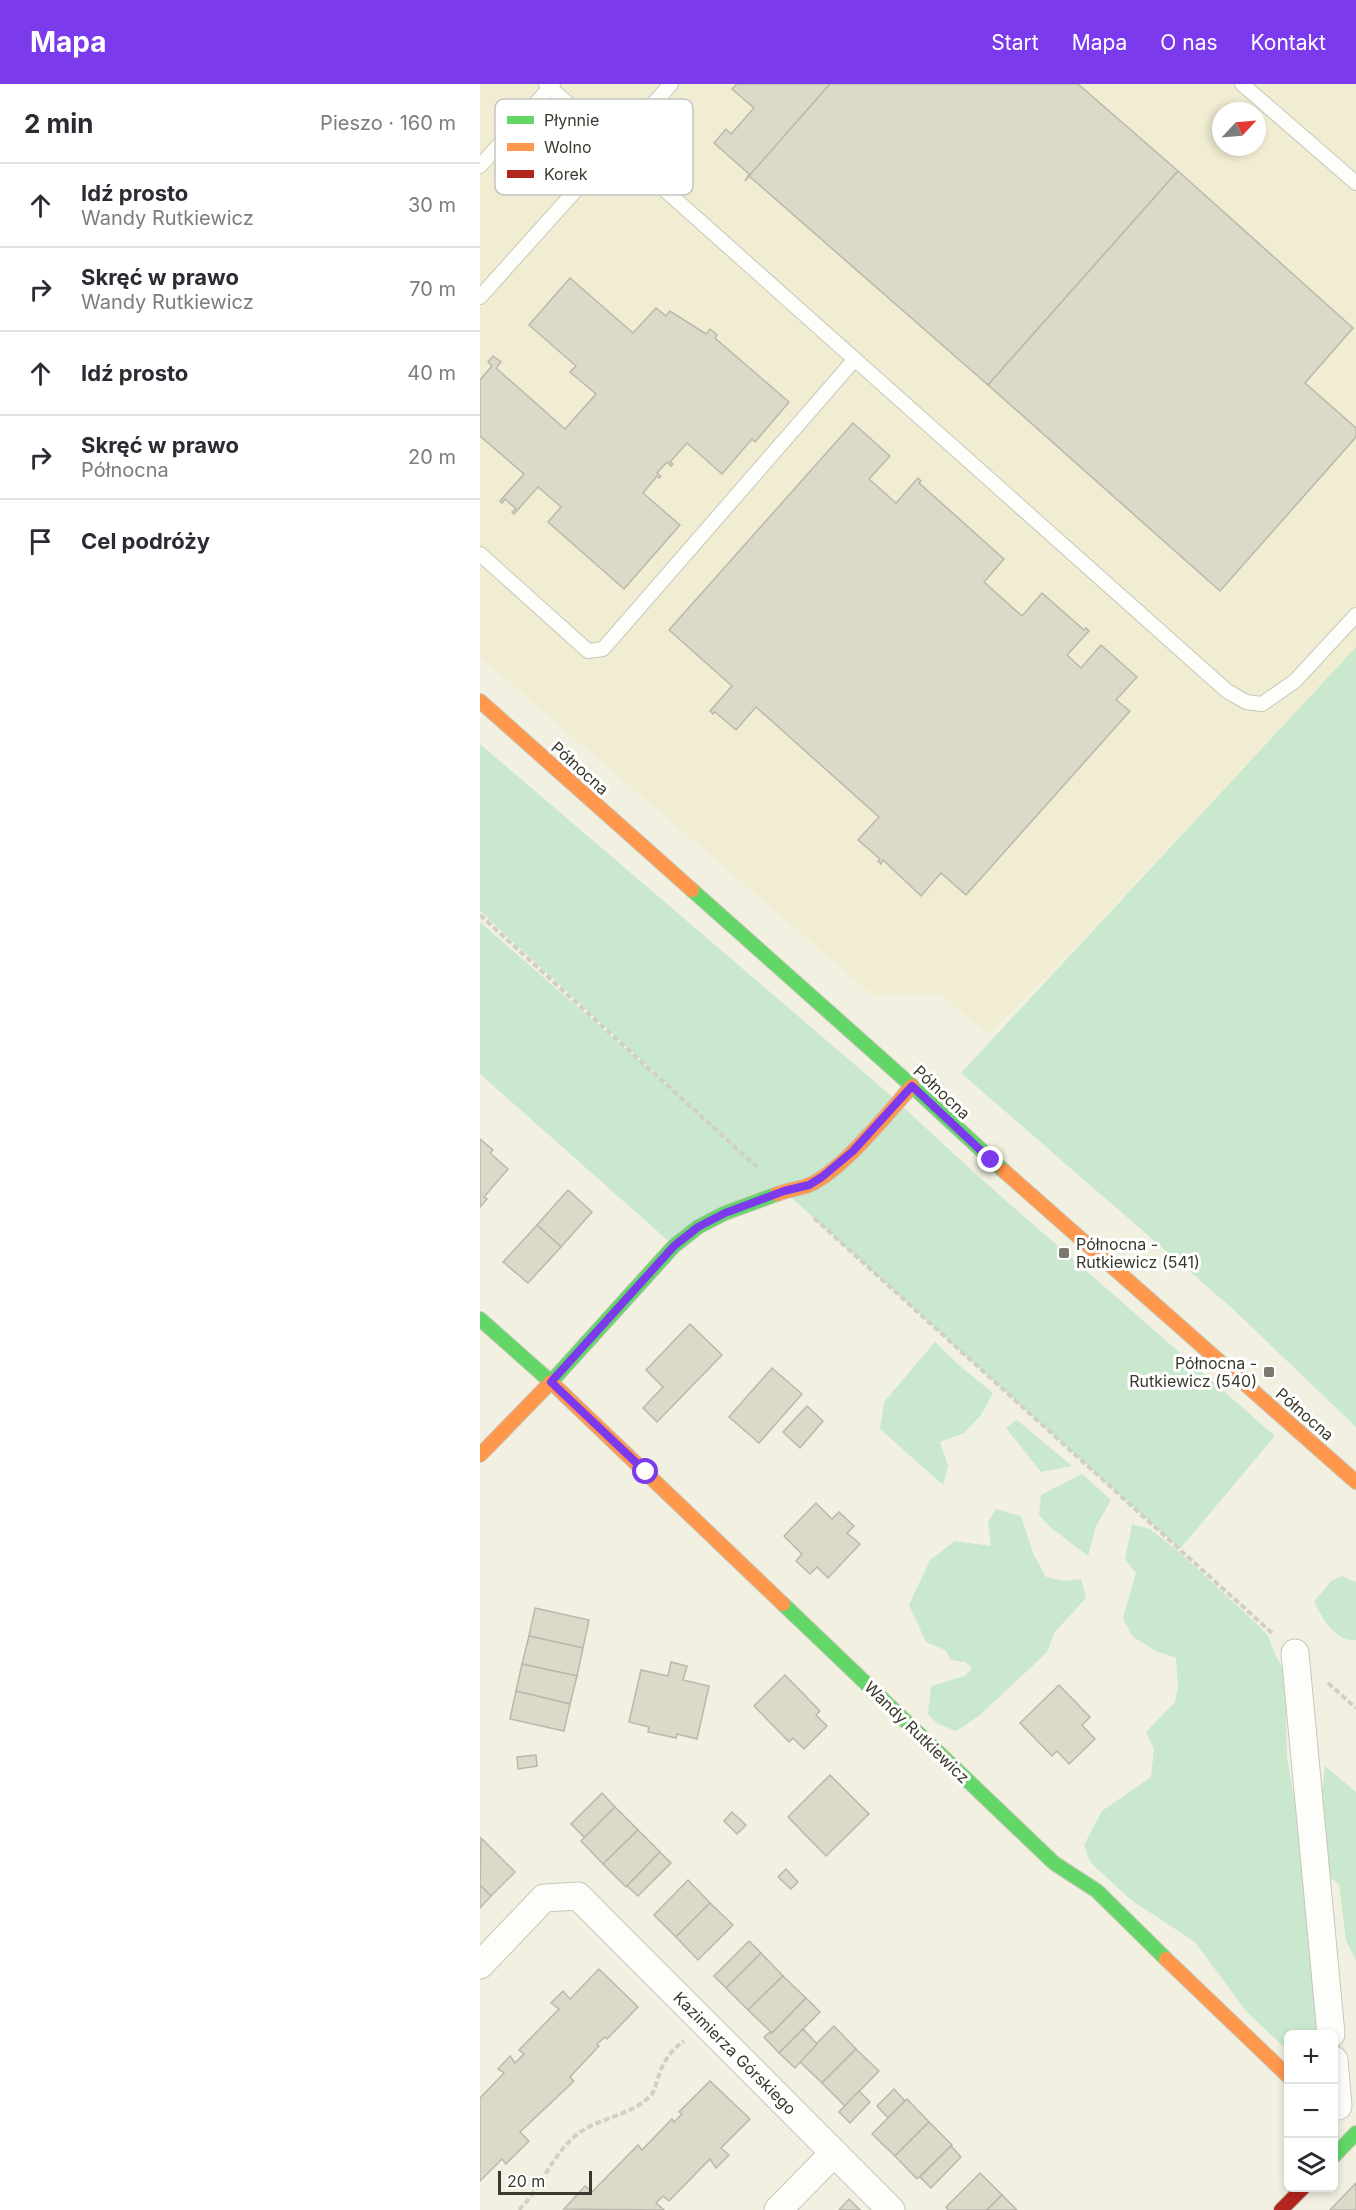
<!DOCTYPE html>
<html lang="pl">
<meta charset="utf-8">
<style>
:root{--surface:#fff;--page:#f2f2f3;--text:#2b2b33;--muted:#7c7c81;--line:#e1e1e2;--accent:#7c3aed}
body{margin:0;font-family:Inter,sans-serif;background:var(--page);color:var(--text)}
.controls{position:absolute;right:18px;bottom:18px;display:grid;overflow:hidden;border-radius:9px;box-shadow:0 3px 9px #0003}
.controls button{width:54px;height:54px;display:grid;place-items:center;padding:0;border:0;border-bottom:2px solid var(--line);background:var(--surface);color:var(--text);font:30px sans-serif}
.compass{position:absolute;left:732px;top:18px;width:54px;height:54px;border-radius:50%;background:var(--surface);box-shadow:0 3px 9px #0003;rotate:64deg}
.scale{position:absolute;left:18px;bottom:15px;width:94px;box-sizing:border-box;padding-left:6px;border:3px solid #3b392e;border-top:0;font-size:16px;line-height:21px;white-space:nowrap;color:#3b392e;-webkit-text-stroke:4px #fff;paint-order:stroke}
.stop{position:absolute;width:18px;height:18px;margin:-14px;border:4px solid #7c3aed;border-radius:50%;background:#fff}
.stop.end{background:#7c3aed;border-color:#fff;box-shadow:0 2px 6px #0008}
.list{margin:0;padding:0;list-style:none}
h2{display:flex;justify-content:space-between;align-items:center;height:78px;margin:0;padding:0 24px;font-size:26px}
h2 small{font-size:20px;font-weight:400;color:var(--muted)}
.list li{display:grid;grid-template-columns:39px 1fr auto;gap:18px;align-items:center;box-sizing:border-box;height:84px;padding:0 24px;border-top:2px solid var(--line)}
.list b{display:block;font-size:22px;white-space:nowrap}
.list p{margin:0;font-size:20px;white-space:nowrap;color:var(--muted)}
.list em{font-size:20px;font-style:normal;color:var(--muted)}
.icon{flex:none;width:33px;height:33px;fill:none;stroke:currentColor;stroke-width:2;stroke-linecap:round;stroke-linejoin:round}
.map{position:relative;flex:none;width:876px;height:2126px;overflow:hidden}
header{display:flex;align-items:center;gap:36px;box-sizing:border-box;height:84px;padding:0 30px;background:var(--accent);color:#fff}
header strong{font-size:28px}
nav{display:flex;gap:33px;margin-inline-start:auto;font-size:21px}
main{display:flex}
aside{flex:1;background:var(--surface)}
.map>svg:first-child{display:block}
</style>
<header>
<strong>Mapa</strong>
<nav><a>Start</a><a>Mapa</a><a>O nas</a><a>Kontakt</a></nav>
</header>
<main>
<aside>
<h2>2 min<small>Pieszo · 160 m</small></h2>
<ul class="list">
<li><svg class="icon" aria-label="ahead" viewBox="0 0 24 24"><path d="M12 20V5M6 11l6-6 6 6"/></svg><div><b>Idź prosto</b><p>Wandy Rutkiewicz</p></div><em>30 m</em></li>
<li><svg class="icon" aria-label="right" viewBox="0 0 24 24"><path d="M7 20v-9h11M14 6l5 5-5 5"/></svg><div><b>Skręć w prawo</b><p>Wandy Rutkiewicz</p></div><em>70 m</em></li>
<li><svg class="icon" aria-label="ahead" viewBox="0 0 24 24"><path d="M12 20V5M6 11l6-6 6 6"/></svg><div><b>Idź prosto</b></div><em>40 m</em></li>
<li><svg class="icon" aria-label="right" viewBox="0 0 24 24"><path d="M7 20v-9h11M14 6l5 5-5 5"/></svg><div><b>Skręć w prawo</b><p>Północna</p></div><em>20 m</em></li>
<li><svg class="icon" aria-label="arrive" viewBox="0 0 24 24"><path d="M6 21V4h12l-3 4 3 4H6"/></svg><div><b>Cel podróży</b></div></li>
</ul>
</aside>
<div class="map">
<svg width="876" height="2126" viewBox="0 0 876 2126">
<rect width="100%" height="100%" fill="#f2f0e1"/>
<path fill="#f1edd2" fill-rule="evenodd" d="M 0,0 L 876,0 L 876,563 L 589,870 L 509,950 L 459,909 L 394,912 L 0,573 ZM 741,27 L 777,27 L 777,63 L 741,63 Z"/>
<g fill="#c9e8ce">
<polygon points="876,563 876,1343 754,1226 481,989"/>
<polygon points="0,660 409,1010 499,1093 795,1352 700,1465 304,1107 194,1162 0,990 0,838 202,1014 0,827"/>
<polygon points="455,1258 481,1283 513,1309 501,1331 484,1349 460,1358 468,1382 463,1401 400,1345 404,1318"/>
<polygon points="537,1336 592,1382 561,1388 526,1344"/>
<polygon points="602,1390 631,1416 616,1442 608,1472 570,1443 559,1431 561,1411"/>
<polygon points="516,1425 541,1432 553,1469 566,1493 584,1497 601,1495 606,1514 574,1549 567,1568 500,1631 476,1647 458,1640 448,1630 451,1602 485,1592 492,1584 485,1578 471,1576 465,1566 446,1558 429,1521 450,1476 475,1457 511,1462 508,1438"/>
<polygon points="652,1440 670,1445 699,1468 780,1543 788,1552 795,1570 805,1588 807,1674 821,1752 839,1950 808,1950 808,1967 766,1927 715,1858 651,1816 610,1778 604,1761 622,1727 671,1693 674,1665 666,1648 695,1618 698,1603 696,1574 676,1567 653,1553 643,1534 656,1489 645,1475"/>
<path d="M 862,1492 L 876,1498 L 876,1556 C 854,1558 843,1534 834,1518 L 851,1497 Z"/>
<polygon points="845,1682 876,1708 876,1877 866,1856 859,1800 845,1790 840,1724"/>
</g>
<g fill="#ddd9c8" stroke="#bab8ad" stroke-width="1.5">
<polygon points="257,0 350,0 265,97 269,90 234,59 246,45 251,50 274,24 252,5"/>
<polygon points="350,0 598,0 698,87 508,301 269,92"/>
<polygon points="698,87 873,244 825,299 876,344 876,353 740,507 508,301"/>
<polygon points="90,194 153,249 176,224 186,232 190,227 226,250 230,245 237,251 235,254 309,318 275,358 272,355 242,390 207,359 190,378 193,380 191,382 187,378 177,389 181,392 179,394 177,392 163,409 200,441 144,505 68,438 81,423 58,403 34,430 32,428 36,425 25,415 22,419 20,417 44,390 0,352 0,296 12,282 8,278 13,272 21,278 16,284 85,345 116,310 90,288 96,282 49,241"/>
<polygon points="373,339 410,372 389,395 416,419 438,394 441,397 439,399 524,475 504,498 542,532 562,509 604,546 606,544 609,547 587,571 601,584 621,561 657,593 636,616 650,627 486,811 461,789 441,812 403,776 401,780 398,777 400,775 378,756 399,733 276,623 256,646 235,628 233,630 230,627 252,602 189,546"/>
<polygon points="0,1055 13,1066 10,1069 28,1085 4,1113 7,1115 0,1123"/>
<polygon points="88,1106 112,1128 81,1163 57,1141"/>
<polygon points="57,1141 81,1163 48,1199 23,1178"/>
<polygon points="210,1240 242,1271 177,1338 163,1324 183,1303 166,1286"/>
<polygon points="292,1284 322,1310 279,1359 249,1333"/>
<polygon points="327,1322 343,1337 320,1364 303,1348"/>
<polygon points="336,1419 352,1435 359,1428 374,1442 367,1449 380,1460 348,1494 337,1483 330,1490 316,1477 322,1470 304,1452"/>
<polygon points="55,1524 109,1536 103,1564 49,1552"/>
<polygon points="49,1552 103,1564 97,1592 42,1580"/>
<polygon points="191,1578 207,1582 203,1596 229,1602 217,1655 197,1650 196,1654 168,1648 169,1643 149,1638 161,1586 188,1592"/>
<polygon points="42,1580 97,1592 90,1620 36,1607"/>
<polygon points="305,1591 340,1627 336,1631 347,1642 324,1665 313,1654 309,1658 274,1622"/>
<polygon points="579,1601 610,1633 602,1641 615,1655 589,1680 577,1667 572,1672 540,1639"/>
<polygon points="36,1607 90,1620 84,1647 30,1635"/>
<polygon points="56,1671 57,1682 38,1685 37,1673"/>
<polygon points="350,1691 389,1730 346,1772 308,1733"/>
<polygon points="122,1709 135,1723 105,1754 91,1740"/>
<polygon points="135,1723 158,1746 123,1780 101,1757"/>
<polygon points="252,1728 266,1741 257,1750 244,1737"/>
<polygon points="158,1746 180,1768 146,1803 123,1780"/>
<polygon points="1,1754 35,1788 11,1812 0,1801"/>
<polygon points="180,1768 191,1779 158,1812 147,1802"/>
<polygon points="306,1785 318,1798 311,1805 298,1793"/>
<polygon points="208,1796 230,1819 196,1853 174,1831"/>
<polygon points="0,1801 11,1812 0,1824"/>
<polygon points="230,1819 253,1841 218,1876 196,1853"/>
<polygon points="269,1857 281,1869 246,1904 234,1892"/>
<polygon points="281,1869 303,1892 268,1926 246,1904"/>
<polygon points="119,1885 158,1923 127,1955 125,1953 117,1960 119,1962 90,1993 94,1997 40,2048 49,2057 26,2080 22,2075 0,2097 0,2014 24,1989 18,1985 30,1972 35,1979 44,1970 39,1966 79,1925 71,1919 83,1907 90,1915"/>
<polygon points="303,1892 326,1914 292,1949 268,1926"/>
<polygon points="326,1914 340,1928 299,1969 284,1953 290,1948 292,1949"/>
<polygon points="354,1942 376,1965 342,1999 319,1977"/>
<polygon points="323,1945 337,1960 315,1984 299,1969"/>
<polygon points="376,1965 399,1987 365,2022 342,1999"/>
<polygon points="230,1997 270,2035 241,2064 249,2071 236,2084 230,2075 189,2117 183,2112 176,2119 184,2126 84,2125 105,2102 112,2108 158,2061 162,2066 192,2035 194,2038 202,2030 199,2028"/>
<polygon points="414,2005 425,2017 408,2034 397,2022"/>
<polygon points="379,2007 390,2018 370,2039 359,2028"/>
<polygon points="427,2015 449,2038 415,2072 392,2050"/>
<polygon points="449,2038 472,2061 437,2095 415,2072"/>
<polygon points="471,2062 481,2073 451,2104 440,2093"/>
<polygon points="500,2089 522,2111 507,2126 468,2126 466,2123"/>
<polygon points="876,2099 876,2126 850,2126"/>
<polygon points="522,2111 537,2126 507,2126"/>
<polygon points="369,2115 380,2126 359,2126"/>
</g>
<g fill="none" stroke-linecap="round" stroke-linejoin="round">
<defs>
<g id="lane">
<polyline points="66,0 747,607 766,618 782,620 815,597 876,531"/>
<polyline points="762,0 876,99"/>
<polyline points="0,82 73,0"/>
<polyline points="0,213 191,0"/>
<polyline points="0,470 108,567 123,565 375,275"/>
</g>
<g id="street">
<polyline points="815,1569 851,1950"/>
<polyline points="0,1881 64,1814 98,1812 411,2126"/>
<polyline points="854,1976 858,2022"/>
<polyline points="298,2126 354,2069"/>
</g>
<g id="fast">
<polyline points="212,806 432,1002 524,1087"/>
<polyline points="0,1235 71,1298 194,1162 218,1143 245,1129 297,1110"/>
<polyline points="303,1520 574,1779 617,1807 686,1875"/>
<polyline points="854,2072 876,2049"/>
</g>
<g id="slow">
<polyline points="0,617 212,806"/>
<polyline points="524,1087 876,1398"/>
<path d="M 297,1110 C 307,1106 319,1105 329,1101 C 361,1088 408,1029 432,1002"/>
<polyline points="0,1371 71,1298 303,1520"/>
<polyline points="686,1875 808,1992"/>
</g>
<polyline id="jam" points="801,2126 823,2104"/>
</defs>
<use href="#lane" stroke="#c8c7ba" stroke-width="16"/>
<use href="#street" stroke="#c8c7ba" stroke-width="29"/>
<use href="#fast" stroke="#c8c7ba" stroke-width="16"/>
<use href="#slow" stroke="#c8c7ba" stroke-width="16"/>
<use href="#jam" stroke="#c8c7ba" stroke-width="16"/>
<g stroke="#d0cfc9" stroke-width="4" stroke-dasharray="6 3" stroke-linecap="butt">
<polyline points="0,831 277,1083"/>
<polyline points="334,1134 793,1550"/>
<polyline points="848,1599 876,1624"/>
<path d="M 39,2126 C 61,2104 71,2073 95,2052 C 117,2033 151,2033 171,2011 C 175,2007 176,2000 178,1994 C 183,1978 190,1967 204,1957"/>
</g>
<use href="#lane" stroke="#fdfdfa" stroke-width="14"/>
<use href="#street" stroke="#fdfdfa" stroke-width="27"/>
<use href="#fast" stroke="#63d668" stroke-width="14"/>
<use href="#slow" stroke="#ff974d" stroke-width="14"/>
<use href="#jam" stroke="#b3261e" stroke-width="14"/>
</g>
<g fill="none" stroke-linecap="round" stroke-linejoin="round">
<polyline stroke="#7c3aed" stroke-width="8" points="166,1388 71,1298 194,1162 218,1143 245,1129 304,1107 329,1101 342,1093 373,1067 432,1002 511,1076"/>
</g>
<g fill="#7b796d" stroke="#fff" stroke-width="2">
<rect x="578" y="1163" width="12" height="12" rx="3"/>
<rect x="783" y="1282" width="12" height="12" rx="3"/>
</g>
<g text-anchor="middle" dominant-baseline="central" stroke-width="6" stroke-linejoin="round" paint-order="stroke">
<g font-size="16" fill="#3b392e" stroke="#fff">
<text transform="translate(100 684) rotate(42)">Północna</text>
<text transform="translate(462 1008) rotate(43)">Północna</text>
<text transform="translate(825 1330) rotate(41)">Północna</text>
<text transform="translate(437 1648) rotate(44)">Wandy Rutkiewicz</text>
<text transform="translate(255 1969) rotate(45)">Kazimierza Górskiego</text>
</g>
<g font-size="16" fill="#3b392e" stroke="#fff" text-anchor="start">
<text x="596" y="1160">Północna -<tspan x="596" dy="18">Rutkiewicz (541)</tspan></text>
<text x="777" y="1279" text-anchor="end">Północna -<tspan x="777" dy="18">Rutkiewicz (540)</tspan></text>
</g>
</g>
<rect x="15" y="15" width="198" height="96" rx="9" fill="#fff" stroke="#c4c4c0" stroke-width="1.5"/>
<rect x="27" y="32" width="27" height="8" fill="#63d668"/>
<rect x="27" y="59" width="27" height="8" fill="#ff974d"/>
<rect x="27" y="86" width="27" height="8" fill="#b3261e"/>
<g font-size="16" fill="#3b392e">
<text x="64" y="42">Płynnie</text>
<text x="64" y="69">Wolno</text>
<text x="64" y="96">Korek</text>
</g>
</svg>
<div class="controls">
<button>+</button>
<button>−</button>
<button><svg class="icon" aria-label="layers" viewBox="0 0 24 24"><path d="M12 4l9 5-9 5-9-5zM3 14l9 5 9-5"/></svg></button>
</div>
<svg class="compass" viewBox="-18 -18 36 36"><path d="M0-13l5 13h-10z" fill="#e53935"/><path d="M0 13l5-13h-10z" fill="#7c7c81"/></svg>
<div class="scale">20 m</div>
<div class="stop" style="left:166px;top:1388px"></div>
<div class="stop end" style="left:511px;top:1076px"></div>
</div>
</main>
